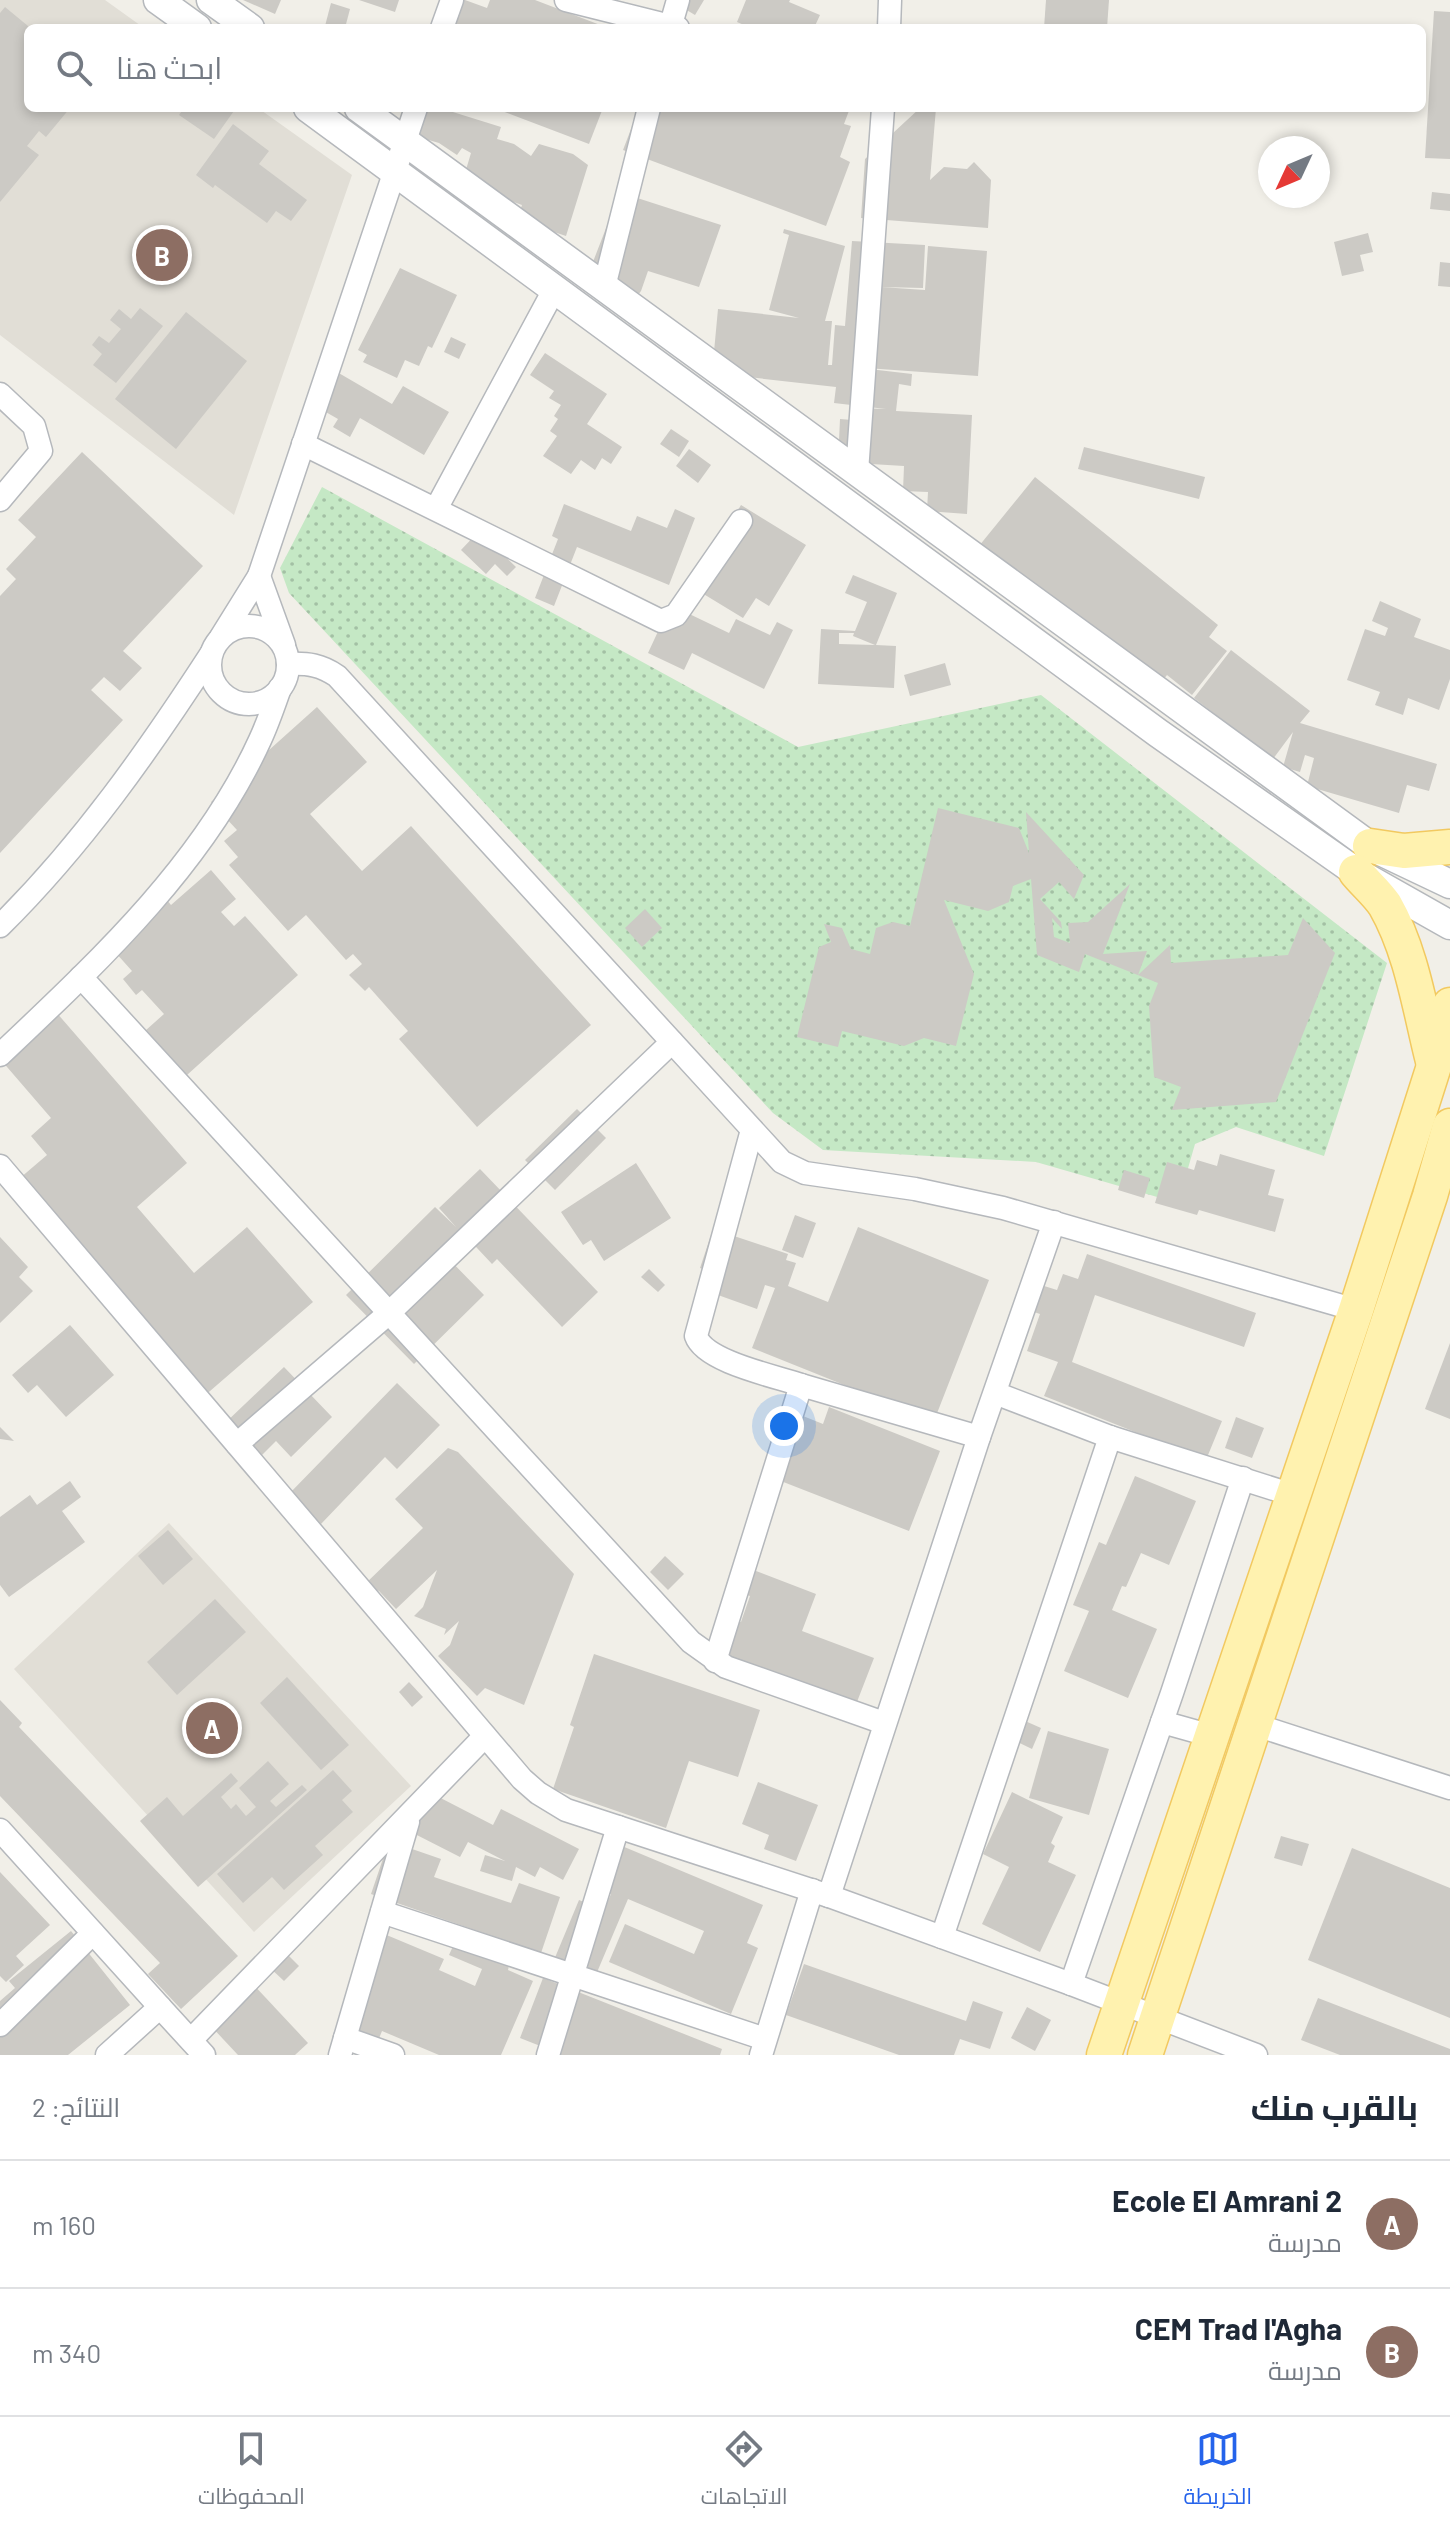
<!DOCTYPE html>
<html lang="ar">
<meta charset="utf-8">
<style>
:root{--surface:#fff;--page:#f6f6f7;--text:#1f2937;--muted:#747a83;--line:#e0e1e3;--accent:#2563eb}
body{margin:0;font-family:Barlow,Cairo,sans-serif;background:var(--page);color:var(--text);direction:rtl}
.compass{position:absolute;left:1258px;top:136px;width:72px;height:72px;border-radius:50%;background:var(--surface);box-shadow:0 4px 12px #0003;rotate:226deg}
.you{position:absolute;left:784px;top:1426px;width:28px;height:28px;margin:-20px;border:6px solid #fff;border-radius:50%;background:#1a73e8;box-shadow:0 0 0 12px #1a73e833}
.badge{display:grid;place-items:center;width:52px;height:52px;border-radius:50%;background:var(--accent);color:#fff;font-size:26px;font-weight:700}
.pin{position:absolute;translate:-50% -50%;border:4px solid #fff;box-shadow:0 2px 8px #0006}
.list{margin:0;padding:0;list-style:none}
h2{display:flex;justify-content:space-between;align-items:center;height:104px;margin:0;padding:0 32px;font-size:34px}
h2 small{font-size:26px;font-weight:400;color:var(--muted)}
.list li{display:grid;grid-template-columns:52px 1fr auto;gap:24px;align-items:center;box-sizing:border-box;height:128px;padding:0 32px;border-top:2px solid var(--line)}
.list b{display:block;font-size:30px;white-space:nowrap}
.list p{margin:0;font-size:26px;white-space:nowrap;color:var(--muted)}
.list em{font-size:26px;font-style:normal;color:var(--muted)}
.icon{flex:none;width:44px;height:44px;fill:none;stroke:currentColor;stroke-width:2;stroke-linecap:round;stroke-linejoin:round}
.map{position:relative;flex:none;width:1450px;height:2055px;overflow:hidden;direction:ltr}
.search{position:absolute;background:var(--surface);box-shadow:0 4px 12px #0003;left:24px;right:24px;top:24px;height:88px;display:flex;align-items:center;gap:20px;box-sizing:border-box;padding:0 28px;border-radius:12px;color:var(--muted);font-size:30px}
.sheet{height:360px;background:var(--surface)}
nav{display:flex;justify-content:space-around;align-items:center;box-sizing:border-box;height:112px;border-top:2px solid var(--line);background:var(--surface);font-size:22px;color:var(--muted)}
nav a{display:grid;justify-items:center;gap:4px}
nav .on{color:var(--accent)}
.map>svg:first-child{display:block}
</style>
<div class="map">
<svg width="1450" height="2055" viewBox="0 0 1450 2055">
<defs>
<pattern id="park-dots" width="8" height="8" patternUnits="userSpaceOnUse" patternTransform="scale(2)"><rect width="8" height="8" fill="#c5e8c5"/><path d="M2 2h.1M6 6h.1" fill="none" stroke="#a3c0a4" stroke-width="1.8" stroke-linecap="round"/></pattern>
</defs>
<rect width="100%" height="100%" fill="#f1efe8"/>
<g fill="#e1ded6">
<polygon points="0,0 105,0 144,28 28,28 28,108 258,108 352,175 234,515 0,335"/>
<polygon points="169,1523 411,1786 254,1932 14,1669"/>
</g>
<polygon fill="url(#park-dots)" points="322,487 798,747 1041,695 1387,963 1324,1156 1236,1127 1195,1144 1178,1203 1036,1162 823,1150 773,1113 289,593 280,568"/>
<g fill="#cccac5" fill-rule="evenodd">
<polygon points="243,0 281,0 275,14"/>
<polygon points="359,0 399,0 395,12"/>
<polygon points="450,0 465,0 487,8 490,0 535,0 608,28 439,28"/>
<polygon points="670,0 704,0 695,15"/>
<polygon points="746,0 790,0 789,2 820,15 814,28 751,28 737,22"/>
<polygon points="1046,0 1109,0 1107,28 1044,28"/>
<polygon points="331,3 350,9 345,28 325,26"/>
<polygon points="5,7 28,26 28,108 70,108 46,137 39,131 27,146 39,155 0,202 0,13"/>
<polygon points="1434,11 1450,12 1450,159 1425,158"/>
<polygon points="184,108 236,108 214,139 179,115"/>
<polygon points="416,108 440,108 501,127 497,139 514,144 531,156 539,144 573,154 588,165 566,236 548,230 520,211 522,205 500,197 465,173 471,153 462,148 457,155 439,143 415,136"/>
<polygon points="494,108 603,108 589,144"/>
<polygon points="639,108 850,108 844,124 851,126 840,157 850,162 826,226 623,150"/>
<polygon points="920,108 936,108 930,180 944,167 967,169 974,162 991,180 988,228 861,218 865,159"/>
<polygon points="233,124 269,151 259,164 307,200 291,221 276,211 267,223 215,185 213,188 196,175"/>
<polygon points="1432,192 1450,194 1450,211 1430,209"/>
<polygon points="628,195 721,225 699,287 648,271 641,291 635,299 591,267 608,223"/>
<polygon points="784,229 845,246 825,321 832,321 828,365 832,365 835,325 845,326 852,241 925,245 923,288 881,287 925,290 928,246 987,251 978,376 852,367 912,374 911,386 899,384 896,411 972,415 967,514 927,511 928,492 903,491 904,466 838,462 840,419 852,420 853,408 886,409 834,403 836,387 712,373 718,309 799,318 769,310 789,235 783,233"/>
<polygon points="1368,233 1373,252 1360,255 1364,271 1342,276 1334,242"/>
<polygon points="1440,262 1450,263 1450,287 1438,286"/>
<polygon points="400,268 457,295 432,348 428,346 419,366 405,360 397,378 363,362 367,355 358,350"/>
<polygon points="140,308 163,326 116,383 93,365 102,354 92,345 99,336 109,343 121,329 110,320 119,309 131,319"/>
<polygon points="186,312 247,361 176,449 115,399"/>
<polygon points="451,337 466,344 459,359 444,352"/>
<polygon points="545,353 607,394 587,424 622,447 611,464 602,458 595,470 581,460 571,474 543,456 557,436 550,431 558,419 554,416 561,405 549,398 554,391 530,375"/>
<polygon points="337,372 392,404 403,386 449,412 424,455 360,418 350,437 333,427 338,419 317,407"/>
<polygon points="671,429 689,441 679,457 660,444"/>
<polygon points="1084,447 1205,477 1199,499 1078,469"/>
<polygon points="689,449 711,465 698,483 676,466"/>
<polygon points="82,452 203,566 123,651 142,668 120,691 104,677 91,690 123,720 0,853 0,596 16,579 6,569 36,537 18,520"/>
<polygon points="1035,477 1218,625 1209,637 1227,651 1192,695 1167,675 1156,689 979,546"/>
<polygon points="564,504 631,531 637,516 667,528 675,509 695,518 669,585 577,547 554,606 535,598 558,539 552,536"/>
<polygon points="741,505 806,545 769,606 756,598 743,618 692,587"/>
<polygon points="479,531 516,567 507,576 495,564 486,574 461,550"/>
<path d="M 853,575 L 897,593 L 876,645 L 896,646 L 894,688 L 818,684 L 821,629 L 855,631 L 867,602 L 845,593 ZM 839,633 L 854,633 L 853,636 L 875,645 L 839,644 Z"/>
<polygon points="1380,601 1421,619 1414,637 1450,650 1450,679 1439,710 1408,698 1403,715 1375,705 1380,692 1347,680 1365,629 1385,636 1388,628 1372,621"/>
<polygon points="681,610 729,633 736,619 770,635 777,622 793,630 764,689 692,653 684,670 648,653 661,625 671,629"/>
<polygon points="1231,650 1310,711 1300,723 1437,764 1429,791 1407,785 1399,813 1307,786 1314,758 1305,755 1300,772 1283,767 1293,732 1273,759 1194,698"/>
<polygon points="945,663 951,685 910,696 904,675"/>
<polygon points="317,707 367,762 310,814 362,871 411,826 591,1025 477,1127 399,1039 408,1031 369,987 365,991 349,975 362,964 353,954 346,960 306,915 288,931 229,865 238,857 224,841 237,830 211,802"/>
<polygon points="938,808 1019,828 1029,853 1026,812 1084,875 1074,899 1059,882 1040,899 1061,922 1062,929 1052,918 1054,937 1070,943 1068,923 1088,922 1130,884 1103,954 1147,951 1138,975 1170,945 1171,963 1288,955 1303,918 1335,953 1276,1102 1172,1110 1181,1087 1154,1077 1149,1006 1158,983 1085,954 1079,972 1037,955 1031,879 1013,886 1009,902 988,911 944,900 974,974 956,1046 924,1038 904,1046 842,1031 838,1047 797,1037 819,947 831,942 824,924 842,928 851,949 870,954 876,928 893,922 910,926"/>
<polygon points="211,870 236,899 221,912 234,926 245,916 298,975 177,1084 136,1039 164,1014 142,990 136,995 123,979 132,971 107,943 162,894 171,905"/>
<polygon points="645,909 662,928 642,947 625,928"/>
<polygon points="56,1012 187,1163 137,1207 194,1273 247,1227 313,1302 195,1404 6,1190 47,1155 31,1136 51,1118 1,1060"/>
<polygon points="577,1109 606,1138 555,1190 525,1160"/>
<polygon points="1220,1154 1275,1170 1268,1195 1284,1199 1275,1232 1199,1210 1197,1215 1155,1203 1167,1162 1194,1170 1197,1160 1217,1166"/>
<polygon points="636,1163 671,1218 604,1261 591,1240 583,1245 561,1212"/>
<polygon points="480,1169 598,1292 562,1327 497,1259 492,1264 463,1233 443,1253 484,1295 414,1364 346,1295 435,1207 456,1227 439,1208"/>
<polygon points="1124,1170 1150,1178 1144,1198 1118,1190"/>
<polygon points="795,1215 816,1223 803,1258 782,1250"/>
<polygon points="858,1227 989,1280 934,1421 752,1348 775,1288 765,1285 757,1309 718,1295 724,1276 700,1268 713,1229 788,1254 786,1260 796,1263 788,1286 828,1302"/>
<polygon points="0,1237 28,1267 19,1277 33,1291 0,1323"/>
<polygon points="1087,1254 1256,1313 1244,1347 1095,1295 1072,1362 1222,1421 1206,1460 1044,1396 1058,1362 1027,1351 1040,1314 1019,1307 1028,1281 1057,1290 1063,1274 1078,1279"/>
<polygon points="649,1269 665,1285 658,1292 641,1277"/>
<polygon points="70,1325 114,1375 66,1417 37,1385 28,1393 12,1375"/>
<polygon points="1450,1343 1450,1419 1425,1409"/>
<polygon points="284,1367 332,1417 291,1457 276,1441 257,1460 223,1425"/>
<polygon points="397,1383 440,1425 397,1469 385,1457 321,1524 289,1494"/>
<polygon points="829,1407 940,1451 909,1531 768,1476 793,1412 823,1424"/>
<polygon points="1236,1417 1264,1428 1252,1458 1225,1448"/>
<polygon points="0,1427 14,1441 0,1439"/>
<polygon points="448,1448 458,1452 574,1574 524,1705 485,1688 477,1696 438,1656 450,1645 459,1621 444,1635 446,1629 414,1616 423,1607 437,1570 396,1609 379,1591 364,1585 423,1528 395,1499"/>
<polygon points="1135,1476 1196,1501 1169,1565 1141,1553 1126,1587 1122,1586 1112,1610 1157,1629 1128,1698 1064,1671 1089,1611 1073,1605 1099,1542 1106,1545"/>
<polygon points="70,1481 81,1497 62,1511 85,1542 9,1597 0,1585 0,1517 30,1495 37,1505"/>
<polygon points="168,1530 193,1559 163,1585 138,1556"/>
<polygon points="665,1556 684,1574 668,1590 650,1572"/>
<polygon points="735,1563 816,1594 802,1631 874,1658 855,1707 707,1652 721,1615 741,1622 750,1596 726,1587"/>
<polygon points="215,1599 246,1632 177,1695 147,1662"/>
<polygon points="594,1654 760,1710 738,1777 689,1761 666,1828 553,1789 574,1727 570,1725"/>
<polygon points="287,1677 349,1745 321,1770 260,1703"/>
<polygon points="409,1682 423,1697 412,1707 399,1692"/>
<polygon points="0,1700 22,1723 19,1727 238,1956 181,2009 148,1974 160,1963 0,1796"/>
<polygon points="1016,1717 1041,1728 1032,1749 1007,1737"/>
<polygon points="1048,1731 1109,1749 1089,1815 1029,1798"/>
<polygon points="268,1761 289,1784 270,1801 276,1807 302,1785 307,1790 198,1887 140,1821 167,1797 183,1816 231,1773 238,1781 221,1797 231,1809 236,1804 246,1816 256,1807 239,1788"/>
<polygon points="333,1770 352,1791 342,1800 353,1812 315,1846 323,1855 284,1890 272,1877 243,1903 217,1874"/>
<polygon points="758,1782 818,1805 796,1861 764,1849 769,1835 742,1824"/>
<polygon points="427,1791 493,1825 501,1809 579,1849 563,1880 540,1867 535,1877 516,1867 512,1881 480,1871 485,1855 505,1861 468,1842 460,1857 407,1830"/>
<polygon points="1012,1792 1063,1817 1051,1843 1055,1846 1048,1862 1076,1875 1040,1952 982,1924 1009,1867 983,1854"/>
<polygon points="1281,1836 1309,1844 1302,1866 1274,1858"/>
<polygon points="389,1841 441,1859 434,1877 511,1903 519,1883 560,1897 541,1953 371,1894"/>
<polygon points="610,1841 763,1905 747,1943 758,1948 731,2014 609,1962 625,1924 694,1954 704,1931 628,1899 595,1977 554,1960 579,1900 604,1910 611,1894 591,1886"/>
<polygon points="1352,1848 1450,1888 1450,2018 1308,1960"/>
<polygon points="0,1872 50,1925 16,1956 24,1965 6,1982 0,1976"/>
<polygon points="71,1931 130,2005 68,2055 0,2055 0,2001 15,1988 9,1981"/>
<polygon points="377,1931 444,1959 439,1970 475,1986 482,1969 449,1955 455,1942 509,1966 508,1970 533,1981 501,2055 439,2055 382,2031 378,2041 346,2027"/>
<polygon points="283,1950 299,1966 284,1981 268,1966"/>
<polygon points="804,1964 966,2021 973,2001 1003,2012 990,2049 960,2039 954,2055 899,2055 786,2015"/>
<polygon points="543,1978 722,2049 720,2055 557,2055 558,2053 520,2038"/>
<polygon points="252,1983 308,2043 295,2055 238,2055 209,2024"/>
<polygon points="1318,1998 1450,2049 1450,2055 1340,2055 1301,2040"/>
<polygon points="1027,2007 1051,2020 1035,2051 1011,2038"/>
</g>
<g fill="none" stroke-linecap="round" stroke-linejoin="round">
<defs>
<g id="minor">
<polyline points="566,0 678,28"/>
<polyline points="442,28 452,0"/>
<polyline points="670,28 678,0"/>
<polyline points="889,28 890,0"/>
<polyline points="604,287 649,108"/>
<polyline points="0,394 34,426 41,451 0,500"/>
<polyline points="303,444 661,621 676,615 741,521"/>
<polyline points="857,472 883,108"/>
<polyline points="436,509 555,288"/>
<polyline points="259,576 284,645"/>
<circle cx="249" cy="665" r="39"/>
<polyline points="221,637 259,576 416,108"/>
<path d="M 288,664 C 308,663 321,665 337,676 L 782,1162 L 805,1173 L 915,1189 L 1003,1208 L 1356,1310"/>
<path d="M 0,926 C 82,845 148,751 211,654"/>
<polyline points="81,977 691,1642 726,1667 884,1723"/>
<path d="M 0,1055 C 98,962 203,865 260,740 C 268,723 274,705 280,688"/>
<path d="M 752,1130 L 696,1336 C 705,1362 775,1376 801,1385"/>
<polyline points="0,1166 522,1779 538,1793 566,1810 829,1896 1071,1984 1256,2055"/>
<polyline points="995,1393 1110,1437 1293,1495"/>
<polyline points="237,1444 389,1313 672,1042"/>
<polyline points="715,1661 801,1385 979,1437"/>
<polyline points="1162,1722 1212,1736"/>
<polyline points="1256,1725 1450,1788"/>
<polyline points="0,1830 160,2007 107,2055"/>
<polyline points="829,1896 979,1437 1054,1222"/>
<polyline points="382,1912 765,2039"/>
<polyline points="942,1937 1110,1437"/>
<polyline points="1071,1984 1172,1693 1243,1478"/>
<polyline points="160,2007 204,2055"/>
<polyline points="0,2025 93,1933"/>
<polyline points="345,2038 393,2055"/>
<polyline points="191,2040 485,1736"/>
<polyline points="340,2055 408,1822"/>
<polyline points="548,2055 618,1827"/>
<polyline points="761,2055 812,1890"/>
</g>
<g id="tertiary">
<polyline points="158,0 197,28"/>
<polyline points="211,0 250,28"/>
<polyline points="308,108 1158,733 1356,872 1450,925"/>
<polyline points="359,108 1370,846 1450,884"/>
</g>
<g id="primary">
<polyline points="1370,846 1404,851 1450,847"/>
<path d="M 1356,872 C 1365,883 1377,893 1385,905 C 1412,952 1420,1010 1433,1061"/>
<polyline points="1104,2055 1356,1310 1434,1066 1450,1005"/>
<polyline points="1145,2055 1430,1196 1450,1126"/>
</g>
</defs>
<use href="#minor" stroke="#b5b8bc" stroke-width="25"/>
<use href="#tertiary" stroke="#b5b8bc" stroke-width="31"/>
<use href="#primary" stroke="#f2c960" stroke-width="37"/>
<use href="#minor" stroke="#fff" stroke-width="22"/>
<use href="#tertiary" stroke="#fff" stroke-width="28"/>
<use href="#primary" stroke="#fff2af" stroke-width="34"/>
</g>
</svg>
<svg class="compass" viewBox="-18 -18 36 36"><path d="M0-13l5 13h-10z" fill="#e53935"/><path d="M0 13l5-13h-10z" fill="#747a83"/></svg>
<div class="you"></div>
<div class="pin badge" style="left:212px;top:1728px;background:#8d6e63">A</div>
<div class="pin badge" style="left:162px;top:255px;background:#8d6e63">B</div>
<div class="search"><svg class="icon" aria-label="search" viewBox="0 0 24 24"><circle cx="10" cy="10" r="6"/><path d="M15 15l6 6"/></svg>ابحث هنا</div>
</div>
<section class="sheet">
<h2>بالقرب منك<small>النتائج: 2</small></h2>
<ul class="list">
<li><span class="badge" style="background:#8d6e63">A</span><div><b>Ecole El Amrani 2</b><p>مدرسة</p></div><em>160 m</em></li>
<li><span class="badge" style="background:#8d6e63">B</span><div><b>CEM Trad l'Agha</b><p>مدرسة</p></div><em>340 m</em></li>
</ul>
</section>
<nav>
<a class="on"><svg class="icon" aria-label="map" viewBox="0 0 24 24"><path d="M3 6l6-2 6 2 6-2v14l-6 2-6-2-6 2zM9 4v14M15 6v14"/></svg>الخريطة</a>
<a><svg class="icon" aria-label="directions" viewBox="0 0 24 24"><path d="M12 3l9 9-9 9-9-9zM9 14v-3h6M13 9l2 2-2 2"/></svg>الاتجاهات</a>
<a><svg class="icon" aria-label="saved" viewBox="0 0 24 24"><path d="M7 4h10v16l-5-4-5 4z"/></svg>المحفوظات</a>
</nav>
